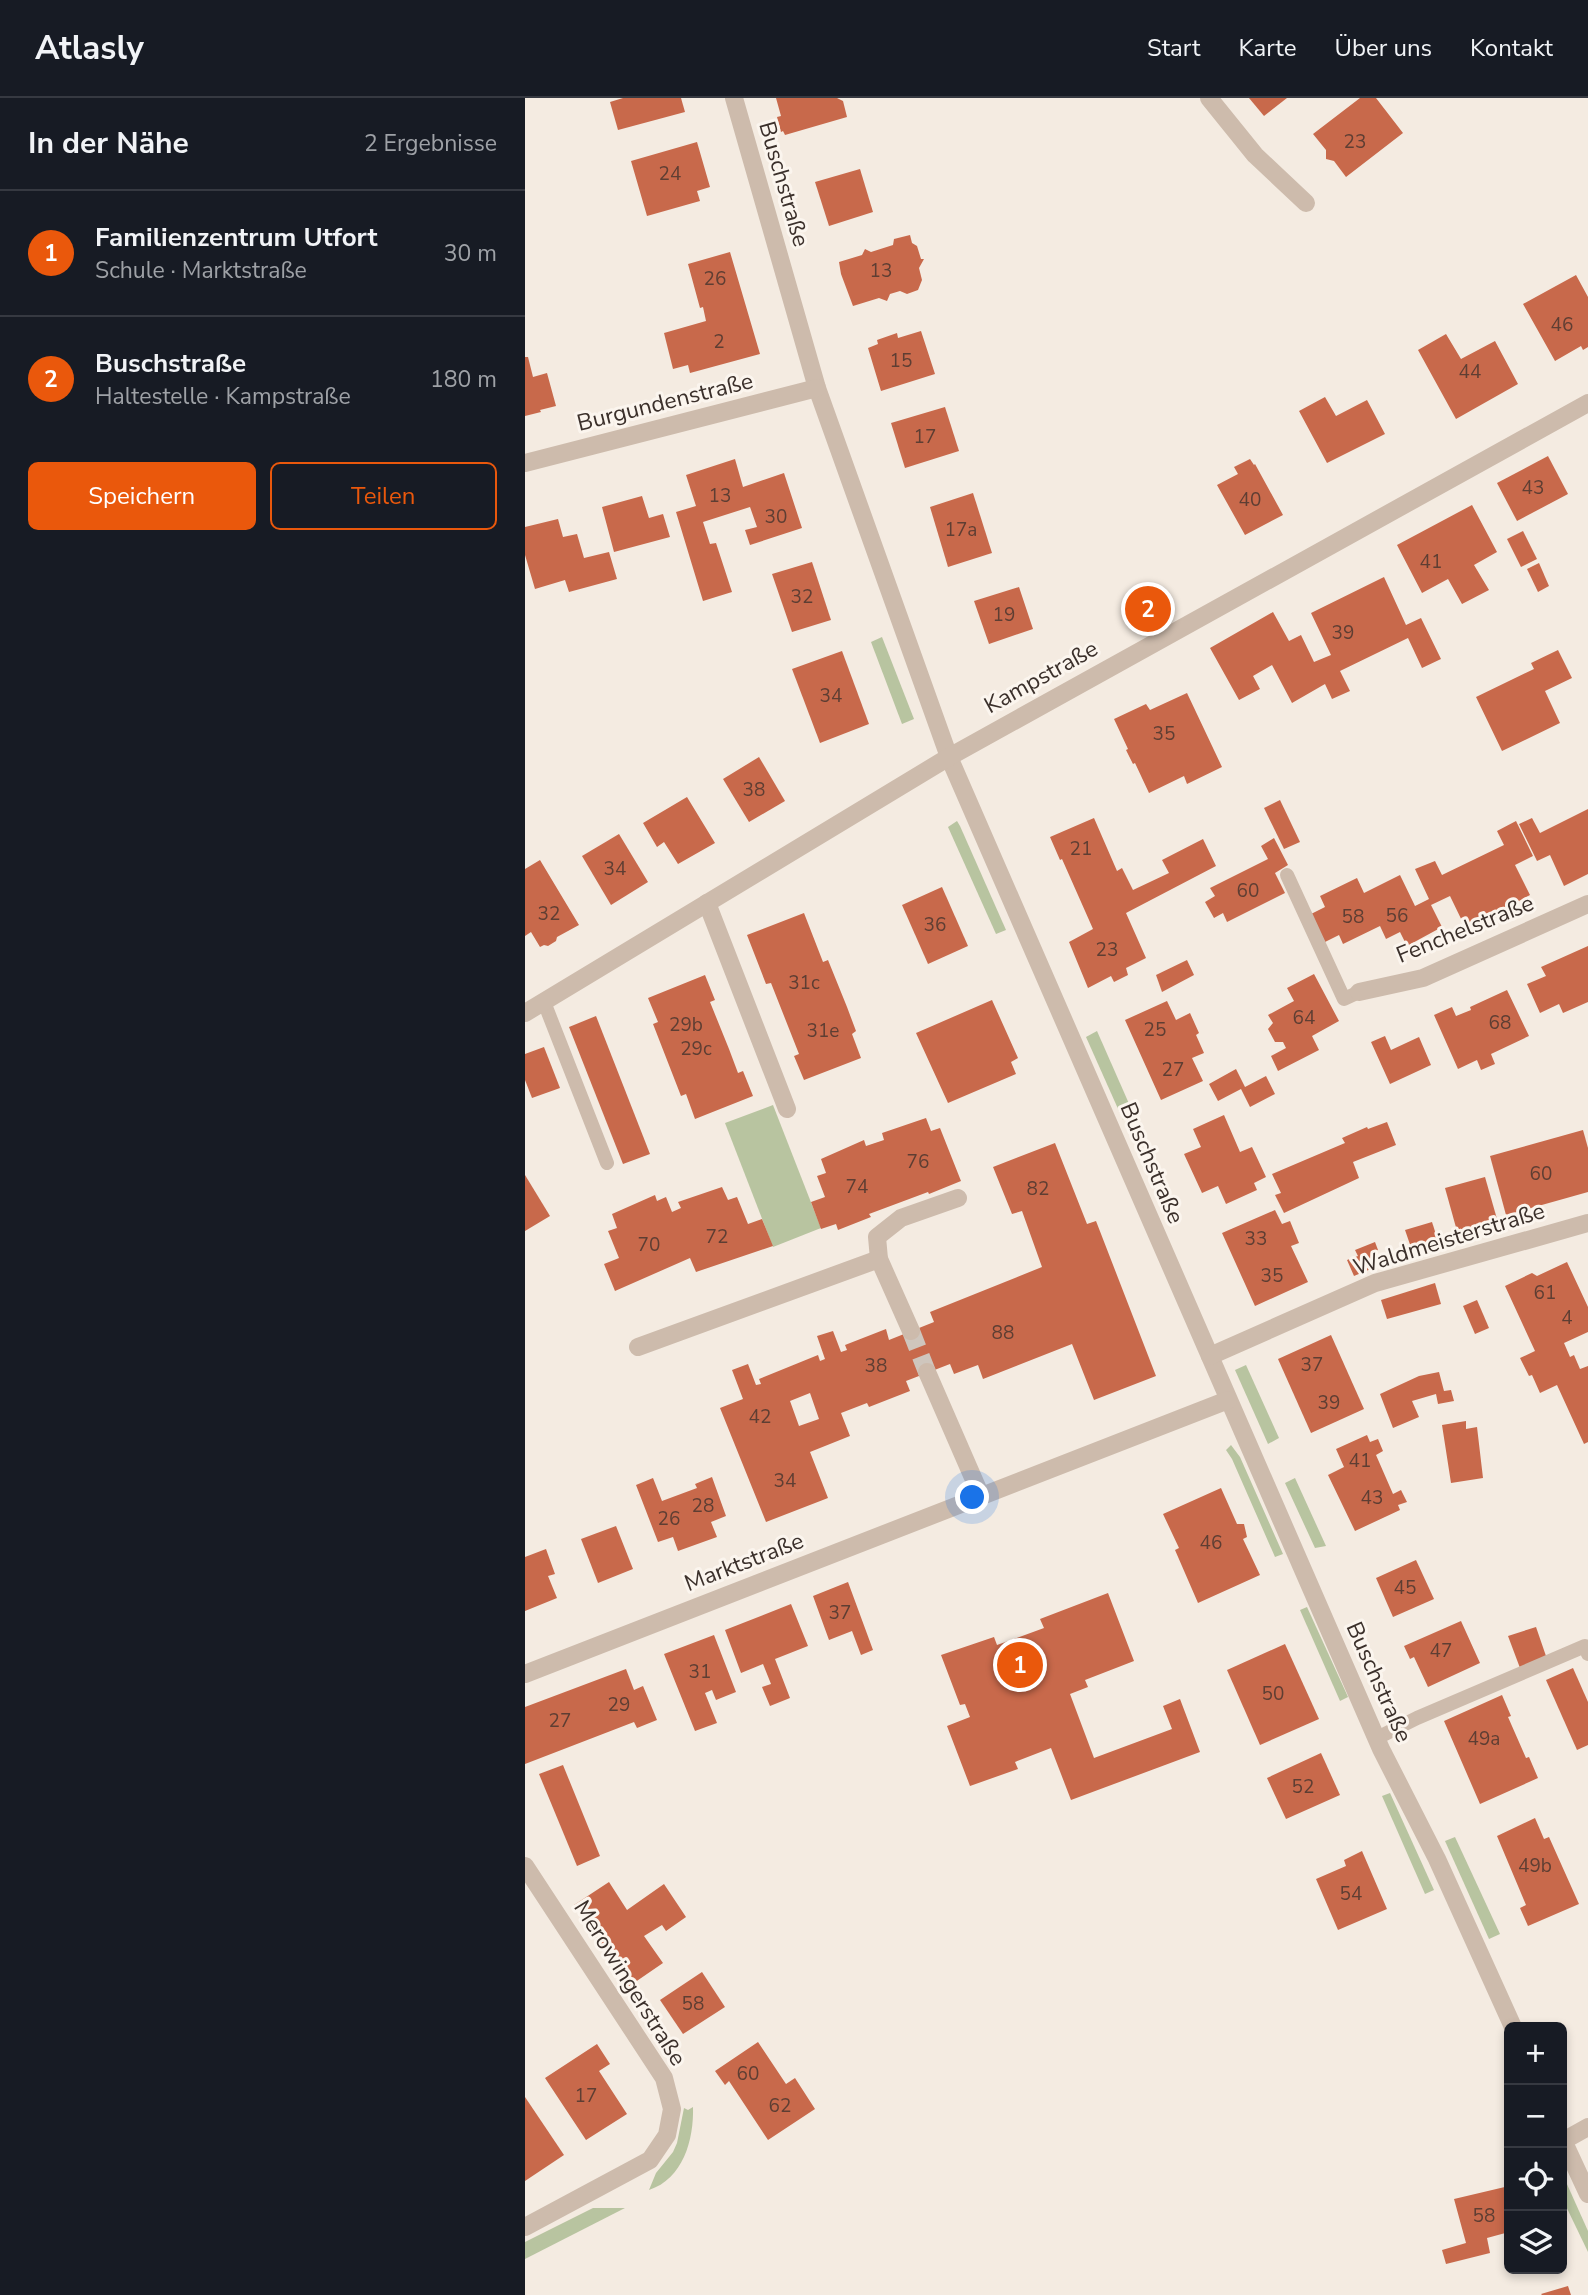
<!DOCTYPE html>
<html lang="de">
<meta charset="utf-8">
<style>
:root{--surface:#171b24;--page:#242831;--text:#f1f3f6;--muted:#9ea1a6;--line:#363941;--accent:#ea580c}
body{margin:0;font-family:"Nunito Sans",sans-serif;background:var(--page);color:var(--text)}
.controls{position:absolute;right:21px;bottom:21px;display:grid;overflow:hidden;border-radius:10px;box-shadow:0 4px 10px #0003}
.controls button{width:63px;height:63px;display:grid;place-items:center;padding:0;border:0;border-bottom:2px solid var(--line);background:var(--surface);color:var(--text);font:35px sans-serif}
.you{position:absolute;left:448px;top:1400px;width:24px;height:24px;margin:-18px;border:5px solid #fff;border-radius:50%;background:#1a73e8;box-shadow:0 0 0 10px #1a73e833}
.badge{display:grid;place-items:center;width:46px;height:46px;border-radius:50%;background:var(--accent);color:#fff;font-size:23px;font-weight:700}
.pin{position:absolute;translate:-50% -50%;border:4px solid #fff;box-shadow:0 2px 7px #0006}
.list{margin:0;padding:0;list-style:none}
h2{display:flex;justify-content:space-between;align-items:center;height:91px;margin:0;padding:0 28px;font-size:30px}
h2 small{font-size:23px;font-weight:400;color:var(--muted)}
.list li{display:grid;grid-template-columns:46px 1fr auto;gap:21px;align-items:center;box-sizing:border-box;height:126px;padding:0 28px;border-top:2px solid var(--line)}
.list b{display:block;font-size:26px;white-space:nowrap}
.list p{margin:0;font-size:23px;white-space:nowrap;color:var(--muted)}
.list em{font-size:23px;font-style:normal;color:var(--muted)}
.actions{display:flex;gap:14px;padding:21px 28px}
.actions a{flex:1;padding:16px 0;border:2px solid var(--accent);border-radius:10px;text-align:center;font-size:24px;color:var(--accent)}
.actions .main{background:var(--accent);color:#fff}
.icon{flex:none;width:38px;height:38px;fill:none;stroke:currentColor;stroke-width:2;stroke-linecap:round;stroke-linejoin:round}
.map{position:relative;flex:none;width:1063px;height:2197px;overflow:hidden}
header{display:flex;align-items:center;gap:42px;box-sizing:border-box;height:98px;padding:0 35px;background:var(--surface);border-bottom:2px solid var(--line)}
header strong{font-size:33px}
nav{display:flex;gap:38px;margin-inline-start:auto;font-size:24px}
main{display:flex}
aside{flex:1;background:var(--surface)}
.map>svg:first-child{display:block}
</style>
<header>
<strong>Atlasly</strong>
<nav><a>Start</a><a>Karte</a><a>Über uns</a><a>Kontakt</a></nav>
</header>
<main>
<aside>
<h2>In der Nähe<small>2 Ergebnisse</small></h2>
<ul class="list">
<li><span class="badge">1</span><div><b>Familienzentrum Utfort</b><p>Schule · Marktstraße</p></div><em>30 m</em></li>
<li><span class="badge">2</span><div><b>Buschstraße</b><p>Haltestelle · Kampstraße</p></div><em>180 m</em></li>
</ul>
<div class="actions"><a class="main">Speichern</a><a>Teilen</a></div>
</aside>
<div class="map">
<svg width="1063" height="2197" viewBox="0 0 1063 2197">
<rect width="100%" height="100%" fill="#f4ebe1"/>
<g fill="#b8c4a0">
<polygon points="357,539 389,621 377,626 346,544"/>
<polygon points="432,723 435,728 481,832 471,836 423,729"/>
<polygon points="572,933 609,1017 598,1022 561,939"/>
<polygon points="248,1007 296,1130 248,1149 200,1025"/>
<polygon points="721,1267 754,1340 743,1346 710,1272"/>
<polygon points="706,1347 715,1359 758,1456 750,1459 707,1361 701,1352"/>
<polygon points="770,1380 801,1448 790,1450 760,1385"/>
<polygon points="782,1509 823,1599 815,1603 775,1512"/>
<polygon points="865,1695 909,1792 900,1796 857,1698"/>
<polygon points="930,1739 975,1836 964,1841 920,1743"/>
<path d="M 168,2009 C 169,2042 158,2081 124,2092 L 131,2075 L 148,2054 L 152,2045 L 159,2010 L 163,2012 Z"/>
<polygon points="1037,2075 1063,2133 1063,2154 1037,2100"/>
<polygon points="68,2110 100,2110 0,2161 0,2144"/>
</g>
<g fill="#c8694b" fill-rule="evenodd">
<polygon points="98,0 156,0 160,14 93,32 85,4"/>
<polygon points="251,0 312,0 318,3 322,19 260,37 258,33 256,34 252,19 256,18"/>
<polygon points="724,0 762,0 739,18"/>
<polygon points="835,0 851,0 878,35 821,79 809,63 801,61 801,52 788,36"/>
<polygon points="172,44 185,89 172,93 175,103 122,118 106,63"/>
<polygon points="335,71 348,114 304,128 290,84"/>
<polygon points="385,137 387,145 392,148 396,161 399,161 394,170 397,182 393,192 382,196 375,193 365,196 362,203 354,200 328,208 316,176 314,164 337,157 340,151 346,154 368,147 369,141"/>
<polygon points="205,154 235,256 165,275 163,267 148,271 139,235 181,223 178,209 175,210 163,166"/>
<polygon points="1051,177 1063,199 1063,249 1058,252 1056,248 1030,263 998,206"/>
<polygon points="396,233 410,276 356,293 343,250 353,246 352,242 372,235 373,240"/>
<polygon points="921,236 936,261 970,243 993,286 931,321 893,252"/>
<polygon points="0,259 3,259 8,279 22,275 31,308 15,312 16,314 0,318"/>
<polygon points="800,299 811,318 842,302 860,336 802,365 774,313"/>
<polygon points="420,309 434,353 380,370 366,325"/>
<polygon points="1023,358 1043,396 992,423 972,385"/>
<polygon points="210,361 218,389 259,375 277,430 225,447 220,432 232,429 225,409 178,424 185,446 191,445 207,494 178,503 151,414 171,408 161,377"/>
<polygon points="725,361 729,367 730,366 758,417 720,437 692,387 713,376 709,369"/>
<polygon points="448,395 467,455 423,469 405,409"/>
<polygon points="117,398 124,420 138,416 145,439 89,454 77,409"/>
<polygon points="947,407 972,454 949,467 964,492 937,506 923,481 897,495 872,447"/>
<polygon points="33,421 38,439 52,436 59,460 84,454 92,481 44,494 40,482 10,491 0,457 0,429"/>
<polygon points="998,433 1012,461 996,469 982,441"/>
<polygon points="287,464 306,522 267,534 247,476"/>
<polygon points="1014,465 1024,488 1013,494 1002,471"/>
<polygon points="859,479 881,527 896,520 916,561 897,570 883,540 815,573 825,593 807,601 800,586 767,605 747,567 728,578 735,591 714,602 685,550 748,514 764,543 776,537 789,564 806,557 786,515"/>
<polygon points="494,489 508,531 464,546 449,503"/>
<polygon points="1033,552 1047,580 1020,593 1035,625 977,653 951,599 1009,571 1006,565"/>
<polygon points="317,553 344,626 295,645 267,571"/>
<polygon points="662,595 697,669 662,686 659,678 624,695 610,665 608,666 601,652 603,651 589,621 621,606 625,612"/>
<polygon points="234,659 260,703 224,724 198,681"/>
<polygon points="162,699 190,745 153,766 139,744 132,749 118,725"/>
<polygon points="755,702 775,744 759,751 739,710"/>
<polygon points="1063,711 1063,776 1039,788 1025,757 1012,763 994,726 1007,720 1015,735"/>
<polygon points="569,720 592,773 597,770 608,792 644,775 637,762 678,741 691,768 601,815 621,860 601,870 603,877 589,884 586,878 563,890 544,844 568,831 537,761 535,762 525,739"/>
<polygon points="991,723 1008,758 990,767 1005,797 992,804 990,810 959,825 953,823 940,829 925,798 906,807 917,829 882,848 875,834 861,841 855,828 818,846 814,837 800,844 786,816 800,809 795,798 832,780 839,795 875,777 890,808 904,801 890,771 910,763 917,777 979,747 972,733"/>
<polygon points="94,736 123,784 86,807 57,758"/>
<polygon points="749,740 763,767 750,775 760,795 702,824 698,815 689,820 680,804 690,798 685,790 743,761 736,748"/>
<polygon points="15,762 54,827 32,839 31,843 23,848 19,847 15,849 6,834 0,838 0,771"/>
<polygon points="417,789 443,848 403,866 377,807"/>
<polygon points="279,815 298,864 303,862 322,909 331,933 327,936 336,960 279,982 269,958 274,956 246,885 241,886 222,837"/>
<polygon points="1063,848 1063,904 1038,915 1034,906 1015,915 1002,886 1021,878 1016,869"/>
<polygon points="662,862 669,877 637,894 631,877"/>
<polygon points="789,876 814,923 787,938 794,952 753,973 746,958 761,950 758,944 750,944 743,931 748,925 743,917 769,903 762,890"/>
<polygon points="180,877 190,902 185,904 204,951 213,975 218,973 228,998 170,1021 161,996 156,998 128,926 133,924 123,900"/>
<polygon points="982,892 1004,938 966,956 970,966 956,972 952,962 933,971 909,917 927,909 931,918 946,912 945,909"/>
<polygon points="467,902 493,960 486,964 491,976 423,1005 391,935"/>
<polygon points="642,903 651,922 665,915 674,935 671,937 679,955 667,960 678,983 636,1002 600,922"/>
<polygon points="71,918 125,1056 98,1066 44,929"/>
<polygon points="860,938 866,952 894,939 906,967 865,986 846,944"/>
<polygon points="19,949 35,990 7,1000 0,982 0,956"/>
<polygon points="711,971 720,989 741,978 750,996 725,1009 716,991 693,1003 684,986"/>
<polygon points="699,1017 715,1054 727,1049 741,1079 729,1085 732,1092 701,1106 693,1088 677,1095 659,1056 676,1049 668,1031"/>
<polygon points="401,1020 406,1033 415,1030 436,1083 404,1096 403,1094 344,1116 346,1119 313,1132 311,1126 296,1131 286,1104 300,1099 292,1078 301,1075 296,1061 339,1042 341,1048 359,1042 357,1035"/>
<polygon points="862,1024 871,1047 828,1064 834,1080 759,1115 750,1097 756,1095 747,1076 820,1045 817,1040 842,1029 843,1031"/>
<polygon points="1058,1032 1063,1050 1063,1094 981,1117 965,1058"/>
<path d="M 530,1045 L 562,1126 L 571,1123 L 631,1278 L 569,1302 L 547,1246 L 458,1281 L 453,1267 L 429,1276 L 425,1266 L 381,1283 L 385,1293 L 344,1309 L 342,1305 L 316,1315 L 325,1338 L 285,1354 L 303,1400 L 241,1424 L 195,1310 L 218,1301 L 207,1272 L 223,1266 L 231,1287 L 236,1286 L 234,1281 L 293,1257 L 295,1263 L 300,1261 L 292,1238 L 308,1233 L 316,1254 L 322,1252 L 320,1247 L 361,1231 L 364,1242 L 409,1224 L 405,1214 L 517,1169 L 497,1113 L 487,1116 L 468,1069 ZM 285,1295 L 294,1321 L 274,1328 L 265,1303 Z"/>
<polygon points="0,1077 25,1118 0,1133"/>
<polygon points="960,1079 972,1121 932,1133 920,1090"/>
<polygon points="197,1089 203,1102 212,1099 223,1126 237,1121 248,1148 171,1174 165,1160 90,1193 79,1166 94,1160 83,1133 92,1130 87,1116 130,1097 132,1103 141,1099 147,1114 156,1110 153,1104"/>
<polygon points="750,1112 757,1126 765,1123 774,1145 766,1148 783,1184 730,1208 697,1135"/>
<polygon points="907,1124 916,1152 889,1158 880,1132"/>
<polygon points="850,1144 853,1152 848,1154 853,1168 829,1178 822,1162 833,1158 830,1152"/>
<polygon points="1042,1164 1063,1209 1063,1234 1039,1245 1045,1259 1049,1257 1055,1271 1063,1268 1063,1344 1059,1346 1032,1287 1015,1295 1007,1277 1004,1278 995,1260 1010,1253 980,1188 1007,1175 1012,1178"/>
<polygon points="910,1185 916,1206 862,1221 856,1202"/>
<polygon points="952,1202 964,1230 950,1236 938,1208"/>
<polygon points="806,1237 839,1311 786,1335 753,1261"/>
<polygon points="914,1274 919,1293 926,1292 929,1303 913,1306 911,1296 887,1303 894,1319 868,1330 855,1296 894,1278"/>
<polygon points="941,1323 941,1331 952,1329 958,1380 926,1385 917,1327"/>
<polygon points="842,1337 845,1344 853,1341 858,1353 851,1357 868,1396 876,1392 882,1404 873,1407 875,1412 830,1433 803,1377 819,1369 811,1351"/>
<polygon points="187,1379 201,1418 186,1424 192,1439 153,1453 148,1439 133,1444 111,1387 128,1380 137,1403 172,1390 170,1386"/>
<polygon points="696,1390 712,1426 719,1426 722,1439 718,1441 735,1477 673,1505 650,1452 654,1450 638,1416"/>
<polygon points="91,1428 108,1471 73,1485 56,1441"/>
<polygon points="21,1451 30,1476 23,1478 32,1500 0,1513 0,1459"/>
<polygon points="891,1462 909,1501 868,1519 851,1480"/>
<polygon points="323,1484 348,1552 336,1557 327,1533 304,1542 288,1498"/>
<polygon points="583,1495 609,1563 560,1582 563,1589 545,1596 569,1660 647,1631 638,1608 655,1601 675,1654 546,1702 526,1650 490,1664 493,1671 445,1688 422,1628 445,1619 440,1606 435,1607 416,1557 469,1539 472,1547 519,1530 515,1521"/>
<polygon points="266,1506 283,1548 250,1561 265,1600 245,1608 237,1589 246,1586 238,1566 216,1575 200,1532"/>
<polygon points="936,1523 955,1565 903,1589 889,1559 885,1561 879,1548"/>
<polygon points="1011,1529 1022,1561 995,1570 983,1538"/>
<polygon points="189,1537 211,1594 191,1602 187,1592 180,1595 192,1625 170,1633 139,1556"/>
<polygon points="760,1546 794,1621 735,1647 702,1572"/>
<polygon points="1048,1570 1063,1604 1063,1647 1052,1652 1021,1582"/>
<polygon points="101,1571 109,1592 118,1588 132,1622 112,1630 109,1624 0,1666 0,1609"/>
<polygon points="977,1597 986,1618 983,1619 1001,1660 1004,1659 1013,1680 955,1706 919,1623"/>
<polygon points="796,1655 815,1697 761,1721 742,1680"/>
<polygon points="38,1667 75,1758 52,1768 14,1676"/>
<polygon points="1010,1720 1019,1741 1024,1739 1054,1806 1003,1828 995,1810 1001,1807 972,1738"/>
<polygon points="837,1753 862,1811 813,1832 791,1781 821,1768 819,1762"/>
<polygon points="84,1784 102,1812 139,1786 161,1819 141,1833 137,1827 119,1838 138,1865 103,1889 49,1807"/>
<polygon points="177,1874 200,1909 158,1936 135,1902"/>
<polygon points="233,1944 261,1986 270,1980 290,2011 243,2042 204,1983 200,1987 190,1973"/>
<polygon points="72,1946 85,1966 74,1973 102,2016 61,2042 20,1980"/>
<polygon points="0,1999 39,2057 0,2083"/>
<polygon points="984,2088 984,2134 962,2140 965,2155 921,2166 917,2152 941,2145 929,2101"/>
<polygon points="1043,2188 1046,2197 1017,2197 1016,2196"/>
</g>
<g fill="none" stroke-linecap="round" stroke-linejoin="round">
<polyline stroke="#cfc6bd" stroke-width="18" stroke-dasharray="18 9" stroke-linecap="butt" points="386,1233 402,1274"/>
<g stroke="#cdbbac" stroke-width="14">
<polyline points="762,777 819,901 834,894"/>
<polyline points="19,904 82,1065"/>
<polyline points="852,1640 892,1620 1060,1548 1063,1556"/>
</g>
<g stroke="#cdbbac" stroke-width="18">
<polyline points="209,0 292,290 424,659 856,1651 912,1761 988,1929"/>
<polyline points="684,0 730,57 781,105"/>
<polyline points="0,365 292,290"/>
<polyline points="182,805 262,1011"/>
<polyline points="834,894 898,880 1063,806"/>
<polyline points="0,915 424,659 1063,305"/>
<polyline points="386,1233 354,1161 352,1139 376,1120 433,1100"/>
<polyline points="113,1249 354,1161"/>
<polyline points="685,1258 850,1185 1063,1125"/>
<polyline points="402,1274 456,1398"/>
<polyline points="0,1576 703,1302"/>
<polyline points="0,1768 139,1980 147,2011 142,2037 125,2062 0,2129"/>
<polyline points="1037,2040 1063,2096"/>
<polyline points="1038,2043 1063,2029"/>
</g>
</g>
<g text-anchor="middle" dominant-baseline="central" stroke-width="6" stroke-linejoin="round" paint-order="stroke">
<g font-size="19" fill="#5e3e33">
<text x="830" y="44">23</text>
<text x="145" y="76">24</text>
<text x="356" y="173">13</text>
<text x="190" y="181">26</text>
<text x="1037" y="227">46</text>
<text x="194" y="244">2</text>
<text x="376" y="263">15</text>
<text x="945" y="274">44</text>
<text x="400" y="339">17</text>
<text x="1008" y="390">43</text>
<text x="195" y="398">13</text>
<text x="725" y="402">40</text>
<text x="251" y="419">30</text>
<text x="436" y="432">17a</text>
<text x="906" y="464">41</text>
<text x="277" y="499">32</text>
<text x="479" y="517">19</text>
<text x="818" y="535">39</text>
<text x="306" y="598">34</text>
<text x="639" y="636">35</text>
<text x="229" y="692">38</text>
<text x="556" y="751">21</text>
<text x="90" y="771">34</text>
<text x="723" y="793">60</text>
<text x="24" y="816">32</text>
<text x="872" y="818">56</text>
<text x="828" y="819">58</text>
<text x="410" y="827">36</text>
<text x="582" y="852">23</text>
<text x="279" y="885">31c</text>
<text x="779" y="920">64</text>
<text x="975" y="925">68</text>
<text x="161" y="927">29b</text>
<text x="630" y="932">25</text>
<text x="298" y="933">31e</text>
<text x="171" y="951">29c</text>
<text x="648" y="972">27</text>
<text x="393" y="1064">76</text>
<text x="1016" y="1076">60</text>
<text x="332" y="1089">74</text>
<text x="513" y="1091">82</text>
<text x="192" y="1139">72</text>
<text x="731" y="1141">33</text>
<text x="124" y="1147">70</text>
<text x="747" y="1178">35</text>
<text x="1020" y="1195">61</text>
<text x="1042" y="1220">4</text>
<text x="478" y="1235">88</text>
<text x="787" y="1267">37</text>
<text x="351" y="1268">38</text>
<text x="804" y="1305">39</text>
<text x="235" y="1319">42</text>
<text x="835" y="1363">41</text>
<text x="260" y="1383">34</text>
<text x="847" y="1400">43</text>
<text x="178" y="1408">28</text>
<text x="144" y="1421">26</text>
<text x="686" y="1445">46</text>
<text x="880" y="1490">45</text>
<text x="315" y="1515">37</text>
<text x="916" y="1553">47</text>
<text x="175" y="1574">31</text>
<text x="748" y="1596">50</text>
<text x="94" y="1607">29</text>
<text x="35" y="1623">27</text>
<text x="959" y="1641">49a</text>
<text x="778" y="1689">52</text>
<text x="1010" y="1768">49b</text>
<text x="826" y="1796">54</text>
<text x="168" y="1906">58</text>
<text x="223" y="1976">60</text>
<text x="61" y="1998">17</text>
<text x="255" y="2008">62</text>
<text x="959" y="2118">58</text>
</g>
<g font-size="23" fill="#3b302b" stroke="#fbf5ee">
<text transform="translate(259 86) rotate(74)">Buschstraße</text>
<text transform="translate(140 304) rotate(-14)">Burgundenstraße</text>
<text transform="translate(516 579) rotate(-29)">Kampstraße</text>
<text transform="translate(940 831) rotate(-22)">Fenchelstraße</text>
<text transform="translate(627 1065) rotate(67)">Buschstraße</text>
<text transform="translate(924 1141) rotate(-17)">Waldmeisterstraße</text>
<text transform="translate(219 1464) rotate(-21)">Marktstraße</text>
<text transform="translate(854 1584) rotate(66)">Buschstraße</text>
<text transform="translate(105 1885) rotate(58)">Merowingerstraße</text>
</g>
</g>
</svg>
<div class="controls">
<button>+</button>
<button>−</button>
<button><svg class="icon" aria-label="locate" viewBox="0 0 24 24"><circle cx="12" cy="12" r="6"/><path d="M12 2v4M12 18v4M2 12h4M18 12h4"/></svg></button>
<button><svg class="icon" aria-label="layers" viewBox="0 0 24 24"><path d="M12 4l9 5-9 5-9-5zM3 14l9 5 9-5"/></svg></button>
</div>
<div class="you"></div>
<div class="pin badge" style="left:495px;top:1567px">1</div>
<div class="pin badge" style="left:623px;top:511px">2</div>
</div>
</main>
